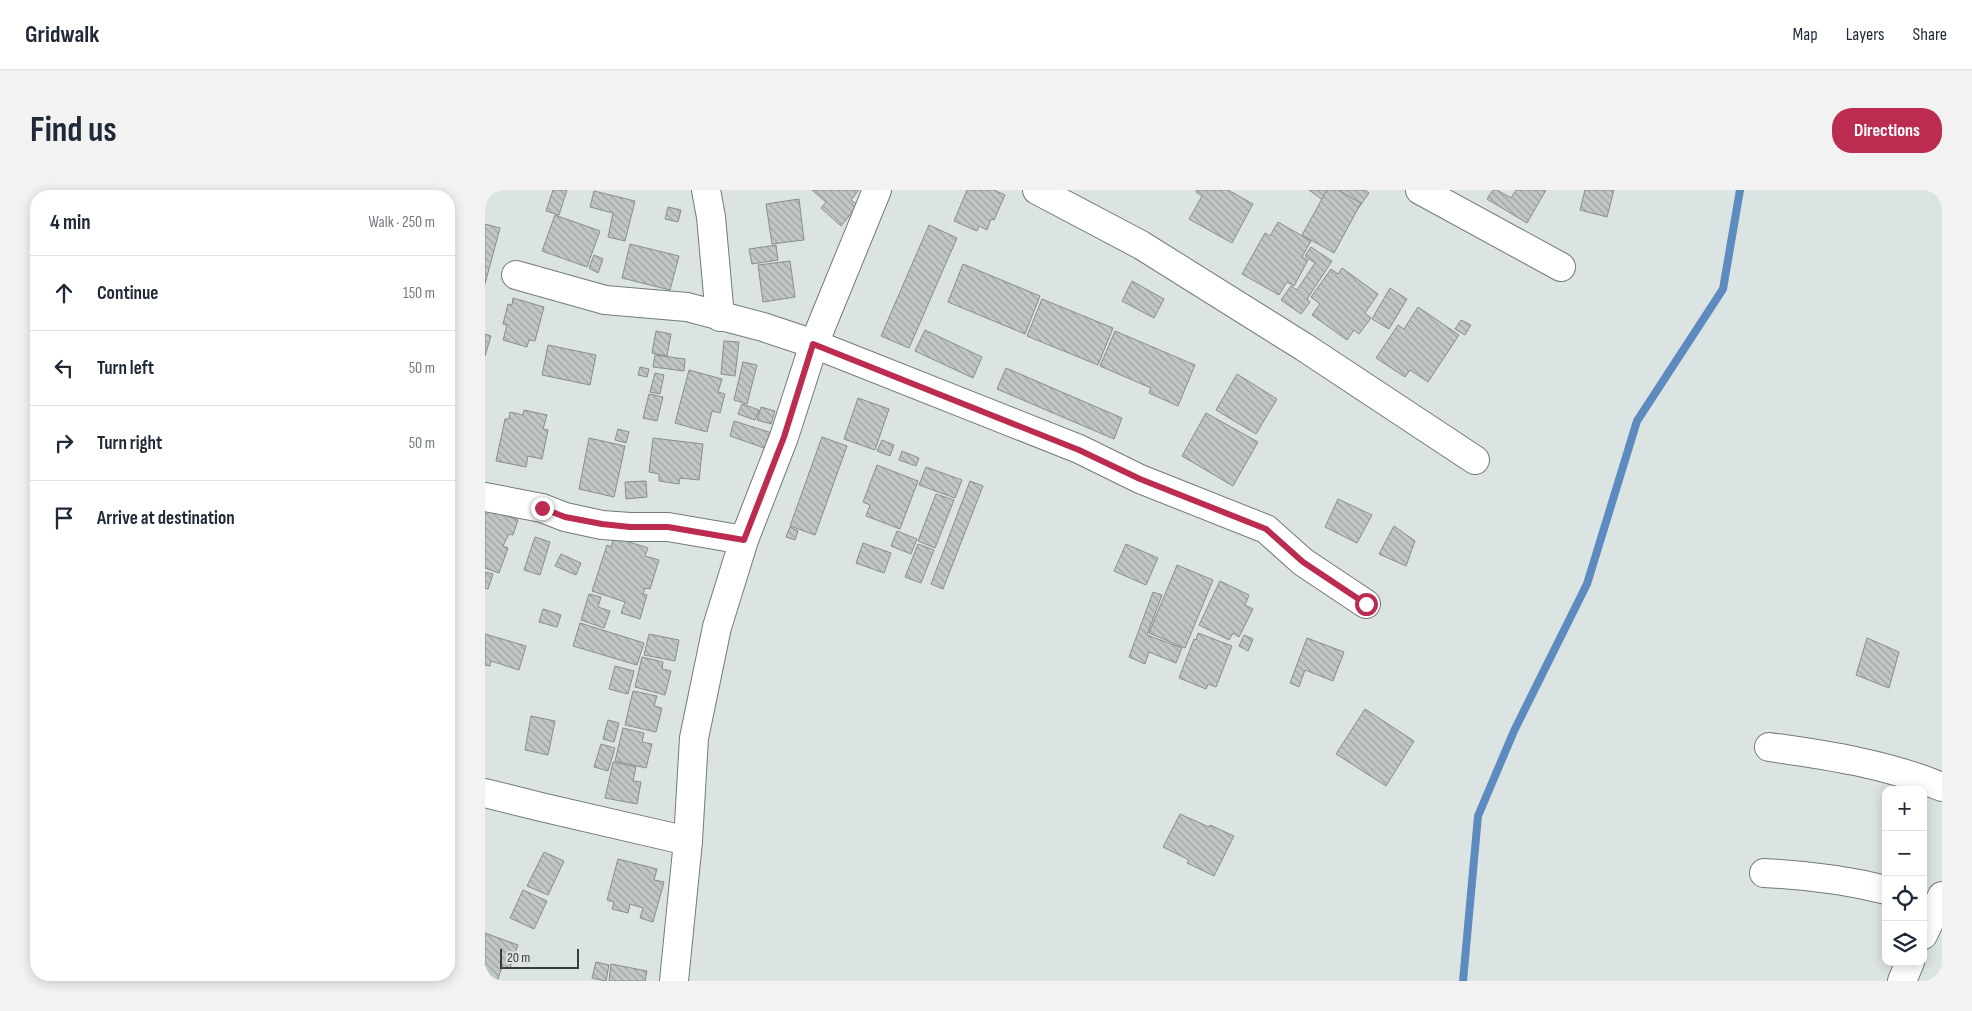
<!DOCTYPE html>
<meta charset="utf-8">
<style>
:root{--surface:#fff;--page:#f2f2f3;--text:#1f2937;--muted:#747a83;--line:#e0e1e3;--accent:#bc2b50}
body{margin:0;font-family:"Sofia Sans Condensed",sans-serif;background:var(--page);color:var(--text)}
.controls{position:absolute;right:15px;bottom:15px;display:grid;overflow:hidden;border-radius:10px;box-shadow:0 2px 12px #0003}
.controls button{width:45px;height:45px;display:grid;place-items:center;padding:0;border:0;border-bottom:1px solid var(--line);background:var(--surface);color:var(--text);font:25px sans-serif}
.scale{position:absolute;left:15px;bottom:12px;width:79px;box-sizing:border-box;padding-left:5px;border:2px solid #3a3d3d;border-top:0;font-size:14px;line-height:18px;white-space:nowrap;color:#3a3d3d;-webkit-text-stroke:4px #dbe4e3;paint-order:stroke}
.stop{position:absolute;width:15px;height:15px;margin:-11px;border:4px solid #bc2b50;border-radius:50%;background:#fff}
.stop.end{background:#bc2b50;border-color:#fff;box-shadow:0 1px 5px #0008}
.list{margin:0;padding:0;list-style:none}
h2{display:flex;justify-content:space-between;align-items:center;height:65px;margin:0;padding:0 20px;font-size:21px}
h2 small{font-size:16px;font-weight:400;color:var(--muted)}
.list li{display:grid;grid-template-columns:32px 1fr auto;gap:15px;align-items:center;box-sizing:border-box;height:75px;padding:0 20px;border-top:1px solid var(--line)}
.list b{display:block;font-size:19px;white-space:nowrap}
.list em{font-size:16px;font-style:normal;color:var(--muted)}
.icon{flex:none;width:28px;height:28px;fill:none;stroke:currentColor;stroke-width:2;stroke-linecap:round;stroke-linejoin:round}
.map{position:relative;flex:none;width:1457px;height:791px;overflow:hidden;border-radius:20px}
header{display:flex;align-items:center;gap:30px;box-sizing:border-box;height:70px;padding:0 25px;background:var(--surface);border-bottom:1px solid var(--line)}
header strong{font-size:24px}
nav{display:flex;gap:28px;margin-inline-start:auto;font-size:18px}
.intro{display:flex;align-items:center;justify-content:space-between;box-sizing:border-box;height:120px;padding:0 30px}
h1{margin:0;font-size:35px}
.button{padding:12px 22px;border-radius:20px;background:var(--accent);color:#fff;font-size:18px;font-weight:700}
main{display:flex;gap:30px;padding:0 30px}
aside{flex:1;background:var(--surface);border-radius:20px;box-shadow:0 2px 12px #0003}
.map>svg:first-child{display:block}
</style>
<header>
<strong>Gridwalk</strong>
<nav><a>Map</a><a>Layers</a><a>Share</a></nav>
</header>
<div class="intro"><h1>Find us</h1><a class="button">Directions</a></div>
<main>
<aside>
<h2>4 min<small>Walk · 250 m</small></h2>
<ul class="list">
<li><svg class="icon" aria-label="ahead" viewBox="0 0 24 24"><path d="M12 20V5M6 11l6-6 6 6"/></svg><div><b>Continue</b></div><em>150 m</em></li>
<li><svg class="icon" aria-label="left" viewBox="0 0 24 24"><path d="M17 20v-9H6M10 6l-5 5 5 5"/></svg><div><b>Turn left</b></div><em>50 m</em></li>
<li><svg class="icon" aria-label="right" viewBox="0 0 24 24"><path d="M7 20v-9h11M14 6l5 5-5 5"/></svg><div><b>Turn right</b></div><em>50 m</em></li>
<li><svg class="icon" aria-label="arrive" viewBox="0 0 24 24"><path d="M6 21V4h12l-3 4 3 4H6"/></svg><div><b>Arrive at destination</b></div></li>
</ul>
</aside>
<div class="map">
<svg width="1457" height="791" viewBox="0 0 1457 791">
<defs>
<pattern id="building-back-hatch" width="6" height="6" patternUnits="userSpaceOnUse" patternTransform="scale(1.25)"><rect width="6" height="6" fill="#c1c7c2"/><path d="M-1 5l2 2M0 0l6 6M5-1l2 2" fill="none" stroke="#9ea39f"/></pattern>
</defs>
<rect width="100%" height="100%" fill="#dbe4e3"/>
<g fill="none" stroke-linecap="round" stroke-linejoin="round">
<polyline stroke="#5d8bbf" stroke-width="8" points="978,791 993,626 1029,541 1102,394 1152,231 1238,99 1255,0"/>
</g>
<g fill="url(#building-back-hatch)" stroke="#898e89">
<polygon points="68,0 82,0 74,25 61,21"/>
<polygon points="327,0 374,0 366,10 373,15 356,36 336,18 341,12"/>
<polygon points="482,0 509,0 520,5 509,30 506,29 502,40 494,36 492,41 469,31"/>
<polygon points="712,0 743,0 768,14 747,53 704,29 717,6 711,2"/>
<polygon points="824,0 880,0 884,3 870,23 863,18 858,25"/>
<polygon points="842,0 853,0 876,13 849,63 817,45"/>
<polygon points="1008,0 1012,0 1026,8 1031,0 1061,0 1042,33 1002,9"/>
<polygon points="1100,0 1129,0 1122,27 1095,20"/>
<polygon points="109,1 150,11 140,51 123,47 128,23 105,17"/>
<polygon points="314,9 319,50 287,54 281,14"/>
<polygon points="183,17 196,20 193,32 180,29"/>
<polygon points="70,25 115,41 102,77 57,61"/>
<polygon points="793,32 826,51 817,67 823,70 809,96 802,92 794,105 757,84 780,43 785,46"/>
<polygon points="0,34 15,38 0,94"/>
<polygon points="444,35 472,48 424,158 396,146"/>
<polygon points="145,54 194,66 185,100 137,88"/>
<polygon points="291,55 293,70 267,74 264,59"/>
<polygon points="826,57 847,71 822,109 825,112 816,124 796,110 806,96 812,100 830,73 820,66"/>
<polygon points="109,65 118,69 113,83 104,78"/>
<polygon points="305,71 310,107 278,112 273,75"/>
<polygon points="478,74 555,106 540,144 463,112"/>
<polygon points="857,78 893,104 880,123 886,128 874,144 869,140 862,150 827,125 835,114 826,107 846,79 853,84"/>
<polygon points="647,91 679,109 669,128 637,111"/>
<polygon points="905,98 922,109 904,139 887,129"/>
<polygon points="28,108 59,117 50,151 44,150 42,157 18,150 22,135 18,134 23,114 27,115"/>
<polygon points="557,109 628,138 613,175 542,146"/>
<polygon points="933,117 974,145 943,192 925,180 920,187 891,168 913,135 919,139"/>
<polygon points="976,130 986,135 980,145 970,139"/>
<polygon points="440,140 497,167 488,188 430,161"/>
<polygon points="171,141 186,144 182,166 167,163"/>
<polygon points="630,141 710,175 693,216 664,203 666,198 615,176"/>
<polygon points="0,144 6,146 0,166"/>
<polygon points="239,151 254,152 250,186 236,184"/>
<polygon points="63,155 111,165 105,195 57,185"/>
<polygon points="170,165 200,169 199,181 168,177"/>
<polygon points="258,172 272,175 262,214 249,210"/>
<polygon points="155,177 164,179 162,187 153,185"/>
<polygon points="521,178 637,228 629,249 512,199"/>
<polygon points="204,180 237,189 233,202 240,204 235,223 227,221 222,242 190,233"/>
<polygon points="170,183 179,185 175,204 165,202"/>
<polygon points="752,184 792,209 771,244 731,220"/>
<polygon points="164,204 178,207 172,231 158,228"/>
<polygon points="373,208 404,219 390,260 359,249"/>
<polygon points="257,214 274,220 270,230 253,224"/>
<polygon points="276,217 290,221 286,234 272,230"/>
<polygon points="39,220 62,225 58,239 63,240 57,269 43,266 41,277 11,271 20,229 24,229 25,222 38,225"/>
<polygon points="721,223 773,252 748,296 697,266"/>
<polygon points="249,231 287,243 282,259 245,246"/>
<polygon points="133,239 144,242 141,253 130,250"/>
<polygon points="337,247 362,256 330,345 305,336"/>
<polygon points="104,248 140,256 129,307 94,299"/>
<polygon points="168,248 218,254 214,290 195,288 194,294 174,291 174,284 164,282"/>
<polygon points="397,250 409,255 405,266 392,261"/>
<polygon points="417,261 434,268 431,276 414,270"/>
<polygon points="392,275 433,291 415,339 381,326 385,315 378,312"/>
<polygon points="441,277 477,290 470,308 434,295"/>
<polygon points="161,291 162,307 141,309 140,292"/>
<polygon points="485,291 498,296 458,399 446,394"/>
<polygon points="451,304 469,310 450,358 433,351"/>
<polygon points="853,309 887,325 872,353 840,337"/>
<polygon points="0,318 33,330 28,345 24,344 18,356 23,358 14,383 0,378"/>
<polygon points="909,336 930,351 921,376 894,364"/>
<polygon points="305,337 313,341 310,350 301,347"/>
<polygon points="412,341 432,349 426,364 406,356"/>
<polygon points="50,347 65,352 55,385 39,380"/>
<polygon points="129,347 163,358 160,366 174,370 165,399 160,398 158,404 162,405 155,429 136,423 140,412 107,401 122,355 126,357"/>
<polygon points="378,353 406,363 399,383 371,373"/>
<polygon points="433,354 449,360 436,393 420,387"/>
<polygon points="641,354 673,368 661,395 629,381"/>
<polygon points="76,364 96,373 91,385 70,376"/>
<polygon points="692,375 728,390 700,458 664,443"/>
<polygon points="0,382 8,384 3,399 0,398"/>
<polygon points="735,391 764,405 760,415 768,419 754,447 748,443 744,450 714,435"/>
<polygon points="668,402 677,405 662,445 697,458 691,473 664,462 660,474 644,467"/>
<polygon points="104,404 116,407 113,417 125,421 119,438 96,430"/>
<polygon points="58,419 76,425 72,437 54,432"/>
<polygon points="95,433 159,453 152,475 88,456"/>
<polygon points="713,443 747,456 731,497 723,494 721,499 694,488 709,449 711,450"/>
<polygon points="0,444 41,456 34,480 6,471 5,476 0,475"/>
<polygon points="164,444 194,450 190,471 159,465"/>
<polygon points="759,445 768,449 763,461 754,456"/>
<polygon points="822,448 859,462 848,491 820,480 814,497 805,493"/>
<polygon points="1382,448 1414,462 1404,498 1371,485"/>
<polygon points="157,467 178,472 177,479 186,481 180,505 150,497"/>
<polygon points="130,476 149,481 143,504 124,499"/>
<polygon points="148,501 172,506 169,516 177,518 171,542 140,535"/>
<polygon points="880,519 929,551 901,596 851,564"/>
<polygon points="46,526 70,531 63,565 40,560"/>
<polygon points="123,530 134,533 129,552 118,549"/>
<polygon points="138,538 159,543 157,552 167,554 161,578 130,571"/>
<polygon points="116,554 130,558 123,581 109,577"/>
<polygon points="128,572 151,577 148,591 156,592 152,614 120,608"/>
<polygon points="695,624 724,637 725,635 749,646 729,686 702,673 704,670 678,657"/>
<polygon points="59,662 79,671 63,705 42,696"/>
<polygon points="133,669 172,679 169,690 179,692 168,732 155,728 158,718 145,714 143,723 127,719 129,712 122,710"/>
<polygon points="38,700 62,711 49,739 25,728"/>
<polygon points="0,743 33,755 25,778 18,775 12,791 0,791"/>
<polygon points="111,772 124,775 121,791 107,788"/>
<polygon points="126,774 162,781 160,791 124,791"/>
</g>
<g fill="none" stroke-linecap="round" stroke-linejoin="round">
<defs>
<g id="minor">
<polyline points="221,0 226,27 235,127"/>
<polyline points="552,0 656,55 819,157 990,270"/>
<polyline points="935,0 1076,77"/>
<polyline points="31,85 120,110 202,117 278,137 329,154 594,259 655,289 781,339 818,372 881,414"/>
<polyline points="0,307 57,318 80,327 117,335 145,337 183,337 259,350"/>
<path d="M 1284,557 C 1342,565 1402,574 1457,597"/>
<polyline points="0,603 56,617 203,651"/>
<path d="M 1279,683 C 1320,685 1361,690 1401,700"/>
<polyline points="1438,745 1457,706"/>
<polyline points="189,791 203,651 209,548 232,437 259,350 299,247 329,154 392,0"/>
<polyline points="1417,791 1425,772"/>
</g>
</defs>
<use href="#minor" stroke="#737a79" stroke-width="30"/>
<use href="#minor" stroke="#fff" stroke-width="28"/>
</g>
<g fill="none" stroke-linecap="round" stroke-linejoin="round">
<polyline stroke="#bc2b50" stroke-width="6" points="57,318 80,327 117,334 145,337 183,337 259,350 299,247 328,154 594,260 655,289 781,339 818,372 881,414"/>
</g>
</svg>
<div class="controls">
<button>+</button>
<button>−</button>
<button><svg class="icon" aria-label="locate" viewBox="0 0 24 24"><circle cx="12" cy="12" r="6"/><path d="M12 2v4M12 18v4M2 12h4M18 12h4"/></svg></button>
<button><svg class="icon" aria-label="layers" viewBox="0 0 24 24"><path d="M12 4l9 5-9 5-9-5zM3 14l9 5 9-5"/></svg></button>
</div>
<div class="scale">20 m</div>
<div class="stop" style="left:881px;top:414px"></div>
<div class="stop end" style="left:57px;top:318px"></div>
</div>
</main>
